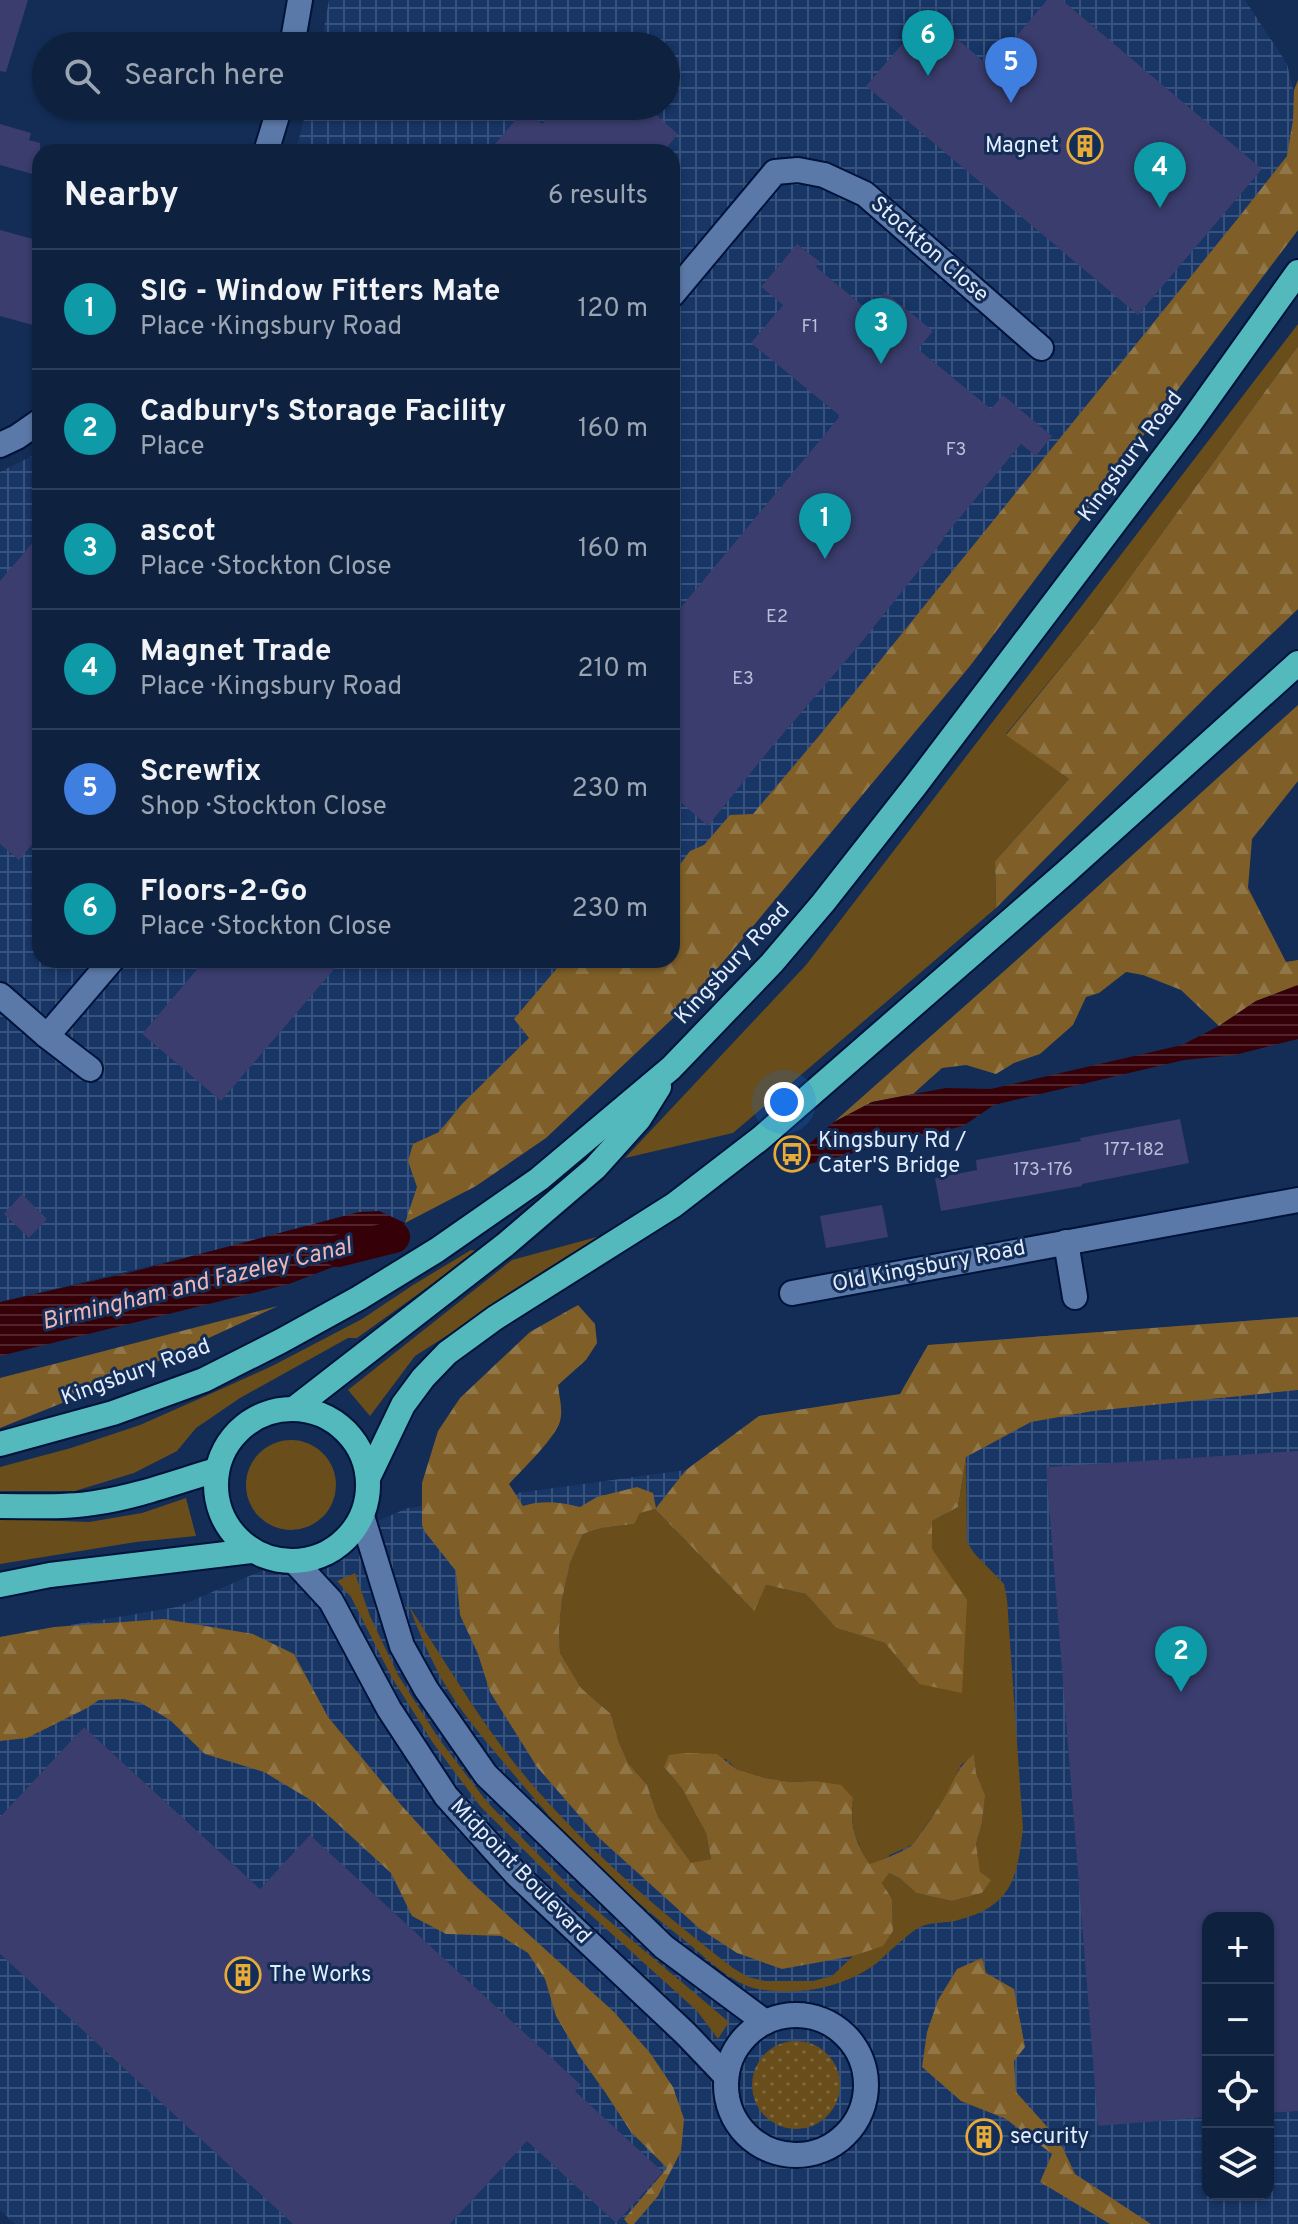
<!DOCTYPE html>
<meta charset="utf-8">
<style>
:root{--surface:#0e2240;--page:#1c2f4b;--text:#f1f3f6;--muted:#9ba4b1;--line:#2e3f59;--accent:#bca0f2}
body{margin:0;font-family:Overpass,sans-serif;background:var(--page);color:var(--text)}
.controls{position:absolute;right:24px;bottom:24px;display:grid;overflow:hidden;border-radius:16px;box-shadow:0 2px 6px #0004}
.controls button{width:72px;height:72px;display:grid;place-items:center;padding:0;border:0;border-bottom:2px solid var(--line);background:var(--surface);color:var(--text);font:40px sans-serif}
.you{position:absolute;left:784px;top:1102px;width:28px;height:28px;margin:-20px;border:6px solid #fff;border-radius:50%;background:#1a73e8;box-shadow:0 0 0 12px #1a73e833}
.badge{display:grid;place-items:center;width:52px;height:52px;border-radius:50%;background:var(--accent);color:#fff;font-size:26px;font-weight:700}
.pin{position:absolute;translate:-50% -66px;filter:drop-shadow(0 2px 4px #0008)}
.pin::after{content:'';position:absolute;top:42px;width:28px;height:24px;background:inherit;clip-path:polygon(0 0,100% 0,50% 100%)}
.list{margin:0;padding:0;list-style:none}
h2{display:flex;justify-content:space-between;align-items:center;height:104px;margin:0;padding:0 32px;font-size:34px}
h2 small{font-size:26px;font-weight:400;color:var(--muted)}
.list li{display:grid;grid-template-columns:52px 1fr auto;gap:24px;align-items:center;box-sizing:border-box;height:120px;padding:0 32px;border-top:2px solid var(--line)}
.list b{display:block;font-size:30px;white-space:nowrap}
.list p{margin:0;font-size:26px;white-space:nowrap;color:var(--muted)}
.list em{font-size:26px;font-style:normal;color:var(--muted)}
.icon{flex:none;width:44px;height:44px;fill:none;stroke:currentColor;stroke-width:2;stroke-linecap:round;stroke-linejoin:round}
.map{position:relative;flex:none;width:1298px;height:2224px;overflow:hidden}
.search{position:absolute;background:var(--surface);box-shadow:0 2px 6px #0004;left:32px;top:32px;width:648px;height:88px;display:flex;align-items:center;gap:20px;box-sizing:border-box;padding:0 28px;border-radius:44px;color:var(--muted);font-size:30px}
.panel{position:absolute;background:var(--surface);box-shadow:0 2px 6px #0004;left:32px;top:144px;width:648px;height:824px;border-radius:24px}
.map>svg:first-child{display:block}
</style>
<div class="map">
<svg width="1298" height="2224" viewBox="0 0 1298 2224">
<defs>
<pattern id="industrial-grid" width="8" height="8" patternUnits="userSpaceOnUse" patternTransform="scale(2)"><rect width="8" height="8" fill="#173565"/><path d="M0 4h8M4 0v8" fill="none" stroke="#38527c"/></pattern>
<pattern id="forest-firs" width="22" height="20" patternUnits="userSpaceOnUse" patternTransform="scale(2)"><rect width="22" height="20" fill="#7f5f27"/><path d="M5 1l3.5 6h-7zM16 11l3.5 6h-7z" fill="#917647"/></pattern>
<pattern id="park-dots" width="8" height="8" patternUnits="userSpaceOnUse" patternTransform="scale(2)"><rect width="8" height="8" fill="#694d1a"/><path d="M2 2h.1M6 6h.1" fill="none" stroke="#7e673c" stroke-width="1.8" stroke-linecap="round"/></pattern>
<pattern id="water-rules" width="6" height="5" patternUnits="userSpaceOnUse" patternTransform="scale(2)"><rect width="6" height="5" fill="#350007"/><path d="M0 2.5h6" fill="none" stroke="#52252c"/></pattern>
</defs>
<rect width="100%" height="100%" fill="#132d56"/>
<g fill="url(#industrial-grid)" fill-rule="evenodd">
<polygon points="329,0 1245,0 1287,64 1298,110 1291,165 672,949 672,152 293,152 299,139 307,106 666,106 666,46 321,46"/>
<polygon points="40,452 40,960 663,960 612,1025 405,1223 379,1211 0,1302 0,472"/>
<path d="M 1298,1317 L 1298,2224 L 15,2224 L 0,2210 L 0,1637 L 177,1607 L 408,1508 L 686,1470 L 759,1416 L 900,1394 L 928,1345 ZM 1208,1918 L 1268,1918 L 1268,2194 L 1208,2194 Z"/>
</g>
<g fill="#694d1a">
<polygon points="1298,324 1298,346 1093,628 1006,734 1069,779 995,861 996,908 733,1133 625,1158 806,965"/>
<polygon points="604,1235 415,1356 370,1416 348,1390 512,1260"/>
<polygon points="471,1250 478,1251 357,1338 348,1338 240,1398 196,1428 177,1451 134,1473 75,1491 0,1491 0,1467 71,1448 140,1425 219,1390 272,1366 362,1319 413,1285"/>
<circle cx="291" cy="1485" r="45"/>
<path d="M 966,1457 L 967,1542 L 974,1553 L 1004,1584 L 1007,1599 L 1023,1828 C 1017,1880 1012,1907 955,1921 C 944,1923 930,1922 920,1927 C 910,1932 888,1953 878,1962 C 845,1988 799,1996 758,1989 C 732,1985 703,1955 683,1939 C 649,1912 613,1883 582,1852 C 557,1826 534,1798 510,1770 C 486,1742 459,1710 441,1678 C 429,1655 418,1631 409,1606 C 448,1666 484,1728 530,1782 C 590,1852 661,1912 733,1968 L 748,1977 L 765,1981 L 813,1981 L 832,1976 L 853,1956 L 883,1945 L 893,1931 L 892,1899 L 882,1883 L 889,1873 L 901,1879 L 916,1893 L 952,1901 L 982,1893 L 976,1844 L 982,1823 L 985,1795 L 976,1773 L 974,1755 L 961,1765 L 944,1800 L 912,1845 L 890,1855 L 879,1863 L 869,1865 C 855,1838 850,1828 853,1798 L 815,1781 L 791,1782 L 765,1778 L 736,1769 L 726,1759 L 664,1767 L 681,1787 L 706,1833 L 711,1859 L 691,1864 L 658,1817 L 647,1785 L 628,1763 L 618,1740 L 611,1714 L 581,1688 L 560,1653 L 559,1629 L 562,1600 L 570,1563 L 583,1534 L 601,1528 L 633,1524 L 640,1513 L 655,1509 L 753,1610 L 766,1585 L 806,1594 L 836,1628 L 885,1643 L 919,1684 L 932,1549 L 932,1521 L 958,1507 Z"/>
<polygon points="186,1498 196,1536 136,1542 0,1564 0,1519 89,1522 142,1513"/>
<polygon points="355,1573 370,1616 398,1675 439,1739 487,1802 576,1893 729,2022 718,2039 697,2011 571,1897 480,1806 433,1743 392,1678 351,1597 337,1581"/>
</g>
<g fill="url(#forest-firs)">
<polygon points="1298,80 1298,230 970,666 688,1004 546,1138 476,1186 405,1223 417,1187 408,1161 413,1144 439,1132 462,1104 529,1038 514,1019 564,960 672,960 672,875 690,851 704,845 730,815 753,814 819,736 1239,217 1287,156 1293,120 1294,90"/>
<polygon points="1298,346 1298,609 1215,688 996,908 995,861 1069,779 1006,735 1093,628"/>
<polygon points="1298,705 1298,781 1252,839 1248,888 1286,962 1298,960 1298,985 1256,1001 1219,1026 1181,990 1143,975 1126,972 1099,993 1086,997 1073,1025 1040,1054 1014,1063 996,1074 966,1065 942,1068 913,1094 872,1102 834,1122 1021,956"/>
<path d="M 578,1305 L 595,1324 L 597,1343 L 586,1360 L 558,1385 C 559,1397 564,1412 559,1424 C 552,1441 522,1470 509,1484 L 523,1506 C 543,1500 559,1502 580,1507 L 597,1497 L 637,1487 L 653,1493 L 656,1508 L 686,1470 L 759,1416 L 900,1394 L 928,1345 L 1298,1317 L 1298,1390 L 1093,1411 L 1031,1422 L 966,1457 L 958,1507 L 932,1521 L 932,1549 L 967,1600 L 962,1693 L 919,1684 L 885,1643 L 836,1628 L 806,1594 L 766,1585 L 754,1611 L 655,1509 L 640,1513 L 634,1524 L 601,1528 L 583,1534 L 570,1563 L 562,1600 L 559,1629 L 560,1653 L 581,1688 L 611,1714 L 618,1740 L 628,1763 L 647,1785 L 658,1817 L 691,1863 L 711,1859 L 706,1833 L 681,1787 L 664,1767 L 669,1755 L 684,1753 L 717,1754 L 736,1769 L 765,1778 L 791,1782 L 815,1781 L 841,1785 L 853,1798 C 850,1827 854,1839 869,1864 C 879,1862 901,1852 910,1847 C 915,1843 942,1803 946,1795 C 955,1778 958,1767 974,1754 L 976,1773 L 985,1795 L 982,1823 L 976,1844 L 980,1872 L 991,1880 L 982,1893 L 952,1901 L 916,1893 L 901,1879 L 889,1873 L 882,1883 L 892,1899 L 893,1931 L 883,1946 L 853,1956 L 782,1969 L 737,1953 L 700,1929 L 597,1836 L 537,1767 L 490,1692 L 478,1654 L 460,1615 L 456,1571 L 425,1532 L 422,1525 L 422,1483 L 438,1431 L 460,1398 L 530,1332 Z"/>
<polygon points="278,1306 102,1387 0,1428 0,1378"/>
<polygon points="164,1619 253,1634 294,1654 328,1717 402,1806 469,1880 614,2012 650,2053 673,2087 684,2119 681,2151 658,2196 634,2224 628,2224 624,2219 667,2168 631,2132 605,2092 580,2057 556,2016 545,1979 528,1953 501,1936 446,1934 412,1916 391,1873 314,1802 264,1772 205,1754 170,1720 141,1703 123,1699 99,1700 87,1708 27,1738 0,1741 0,1637 54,1627"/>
<polygon points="982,1958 986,1973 1014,1989 1025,2047 1014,2061 1016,2092 1059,2140 1075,2174 1151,2224 1110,2224 1040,2182 1052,2154 1006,2119 961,2101 922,2067 927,2032 938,2000 957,1969"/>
</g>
<circle fill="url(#park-dots)" cx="796" cy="2085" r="44"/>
<g fill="url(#water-rules)">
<polygon points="1298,985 1298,1039 1235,1055 1184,1060 994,1105 963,1126 801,1166 784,1166 834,1122 872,1102 946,1088 991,1089 1182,1045 1219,1026 1256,1001"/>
<polygon points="379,1211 405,1223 346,1262 289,1284 0,1356 0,1302 128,1273 359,1212"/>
</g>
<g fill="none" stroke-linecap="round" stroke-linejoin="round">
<polyline stroke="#350007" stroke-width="32" points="338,1251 394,1237"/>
</g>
<g fill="#3a3d6d">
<polygon points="0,0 28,0 6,72 0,71"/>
<polygon points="1047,0 1062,0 1262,169 1138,315 866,86 928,14 990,67"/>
<polygon points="558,106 646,106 678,134 663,152 488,152 525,109 542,124"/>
<polygon points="0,124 31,133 29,140 40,143 40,176 0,165"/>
<polygon points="0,230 40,241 40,327 0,316"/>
<polygon points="797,244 820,262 816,267 869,311 885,292 933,331 918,349 991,409 1003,395 1052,436 1036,456 1021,444 943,538 944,539 861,643 770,749 708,826 672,795 672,618 840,416 751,343 783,305 761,287"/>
<polygon points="40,534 40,835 19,860 0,844 0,581"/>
<polygon points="205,960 342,960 221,1101 142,1034"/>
<polygon points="1180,1119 1189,1163 1082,1184 1082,1186 941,1211 935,1178 977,1170 976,1160 1081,1141 1080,1138"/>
<polygon points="22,1194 47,1219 29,1238 4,1214"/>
<polygon points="882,1205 888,1237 826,1248 820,1216"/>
<polygon points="1298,1451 1298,2111 1268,2113 1268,1918 1208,1918 1208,2117 1098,2126 1046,1467"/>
<polygon points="84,1727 260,1889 310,1835 581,2085 575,2091 663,2172 616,2223 527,2141 450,2224 293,2224 0,1954 0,1817"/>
<polygon points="978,2120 1002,2132 989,2156 966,2142"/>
</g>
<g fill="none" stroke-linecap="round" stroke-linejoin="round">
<defs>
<g id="minor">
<polyline points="292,46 300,0"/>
<polyline points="266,152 280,106"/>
<polyline points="672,295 775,172 798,170 824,175 865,194 1041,348"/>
<polyline points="0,445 17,437 40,421"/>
<polyline points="0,995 47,1036 90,1069"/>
<polyline points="47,1036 112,960"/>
<polyline points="1066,1242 1075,1297"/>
<polyline points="792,1293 1298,1200"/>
<polyline points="362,1516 402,1646 426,1689 486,1775 664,1947 765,2022"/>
<polyline points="295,1562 331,1601 389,1709 446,1796 516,1874 686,2034 726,2076"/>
<circle cx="796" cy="2085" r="70"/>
</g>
<g id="highway">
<polyline points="295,1408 505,1245 595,1168 639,1119 659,1087"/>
<circle cx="292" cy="1485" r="76"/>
<polyline points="0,1444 113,1413 204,1380 281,1341 359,1298 437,1250 539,1179 671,1068 772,963 823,903 915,786 1188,426 1298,272"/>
<polyline points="368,1478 403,1405 423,1378 447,1353 495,1318 674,1205 761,1138 1065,873 1298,663"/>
<path d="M 0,1506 C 31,1506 63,1508 94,1503 C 136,1497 176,1482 216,1470"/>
<polyline points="0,1585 50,1575 251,1551"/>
</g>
</defs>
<use href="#minor" stroke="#00133a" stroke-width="28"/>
<use href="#highway" stroke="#00133a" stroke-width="28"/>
<use href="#minor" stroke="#5b79a8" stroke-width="24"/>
<use href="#highway" stroke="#54b9bd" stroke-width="24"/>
</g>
<defs>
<symbol id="building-ring" viewBox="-11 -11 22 22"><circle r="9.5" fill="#132d56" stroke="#e8ab37" stroke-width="1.5"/><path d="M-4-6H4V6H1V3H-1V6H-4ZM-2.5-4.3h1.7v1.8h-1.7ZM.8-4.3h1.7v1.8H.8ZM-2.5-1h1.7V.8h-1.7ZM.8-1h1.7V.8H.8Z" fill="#e8ab37"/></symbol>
<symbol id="bus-ring" viewBox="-11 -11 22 22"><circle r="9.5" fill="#132d56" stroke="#e8ab37" stroke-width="1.5"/><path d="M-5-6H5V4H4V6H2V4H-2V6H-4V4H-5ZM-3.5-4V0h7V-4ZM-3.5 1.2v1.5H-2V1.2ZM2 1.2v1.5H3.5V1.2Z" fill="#e8ab37"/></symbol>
</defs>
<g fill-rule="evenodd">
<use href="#building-ring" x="1065" y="126" width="40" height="40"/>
<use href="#bus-ring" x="772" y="1134" width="40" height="40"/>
<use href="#building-ring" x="223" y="1955" width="40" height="40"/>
<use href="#building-ring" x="964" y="2117" width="40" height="40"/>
</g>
<g text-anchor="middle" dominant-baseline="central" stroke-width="6" stroke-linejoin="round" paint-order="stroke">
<g font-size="18" fill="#b7c0d8">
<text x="810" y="327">F1</text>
<text x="956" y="450">F3</text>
<text x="777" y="617">E2</text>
<text x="743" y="679">E3</text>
<text x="1134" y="1150">177-182</text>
<text x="1043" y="1170">173-176</text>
</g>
<g font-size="22" fill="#e1ecfc" stroke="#132d56" text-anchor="start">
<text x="1059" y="146" text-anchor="end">Magnet</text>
<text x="818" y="1141">Kingsbury Rd /<tspan x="818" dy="25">Cater'S Bridge</tspan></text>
<text x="269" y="1975">The Works</text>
<text x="1010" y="2137">security</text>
</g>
<g font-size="22" fill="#e1ecfc" stroke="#132d56">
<text transform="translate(929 250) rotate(41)">Stockton Close</text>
<text transform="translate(1131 457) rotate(-53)">Kingsbury Road</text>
<text transform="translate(733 964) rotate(-47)">Kingsbury Road</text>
<text transform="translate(929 1267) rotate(-11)">Old Kingsbury Road</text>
<text transform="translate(136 1373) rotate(-20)">Kingsbury Road</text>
<text transform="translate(520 1872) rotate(46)">Midpoint Boulevard</text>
</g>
<g font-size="24" font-style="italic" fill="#efb5b5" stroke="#132d56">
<text transform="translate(197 1285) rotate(-14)">Birmingham and Fazeley Canal</text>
</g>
</g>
</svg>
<div class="controls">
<button>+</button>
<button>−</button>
<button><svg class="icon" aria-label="locate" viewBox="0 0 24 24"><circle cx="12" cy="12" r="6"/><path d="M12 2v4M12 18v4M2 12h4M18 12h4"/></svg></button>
<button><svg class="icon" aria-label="layers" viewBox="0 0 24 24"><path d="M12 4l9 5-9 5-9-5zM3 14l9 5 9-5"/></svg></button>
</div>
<div class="you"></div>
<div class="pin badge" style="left:825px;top:559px;background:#0f9aa8">1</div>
<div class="pin badge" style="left:1181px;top:1692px;background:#0f9aa8">2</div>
<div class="pin badge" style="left:881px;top:364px;background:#0f9aa8">3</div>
<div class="pin badge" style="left:1160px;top:208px;background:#0f9aa8">4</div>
<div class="pin badge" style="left:1011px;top:103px;background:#3f7fe0">5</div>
<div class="pin badge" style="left:928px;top:76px;background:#0f9aa8">6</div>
<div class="search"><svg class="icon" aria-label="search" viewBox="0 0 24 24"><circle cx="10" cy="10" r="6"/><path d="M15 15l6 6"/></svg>Search here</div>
<section class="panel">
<h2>Nearby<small>6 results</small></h2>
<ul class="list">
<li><span class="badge" style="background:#0f9aa8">1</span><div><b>SIG - Window Fitters Mate</b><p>Place · Kingsbury Road</p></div><em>120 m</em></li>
<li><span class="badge" style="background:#0f9aa8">2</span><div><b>Cadbury's Storage Facility</b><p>Place</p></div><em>160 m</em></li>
<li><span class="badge" style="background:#0f9aa8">3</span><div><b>ascot</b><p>Place · Stockton Close</p></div><em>160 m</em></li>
<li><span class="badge" style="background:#0f9aa8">4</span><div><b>Magnet Trade</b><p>Place · Kingsbury Road</p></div><em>210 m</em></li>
<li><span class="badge" style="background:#3f7fe0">5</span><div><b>Screwfix</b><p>Shop · Stockton Close</p></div><em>230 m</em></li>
<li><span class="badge" style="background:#0f9aa8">6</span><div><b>Floors-2-Go</b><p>Place · Stockton Close</p></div><em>230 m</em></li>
</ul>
</section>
</div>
